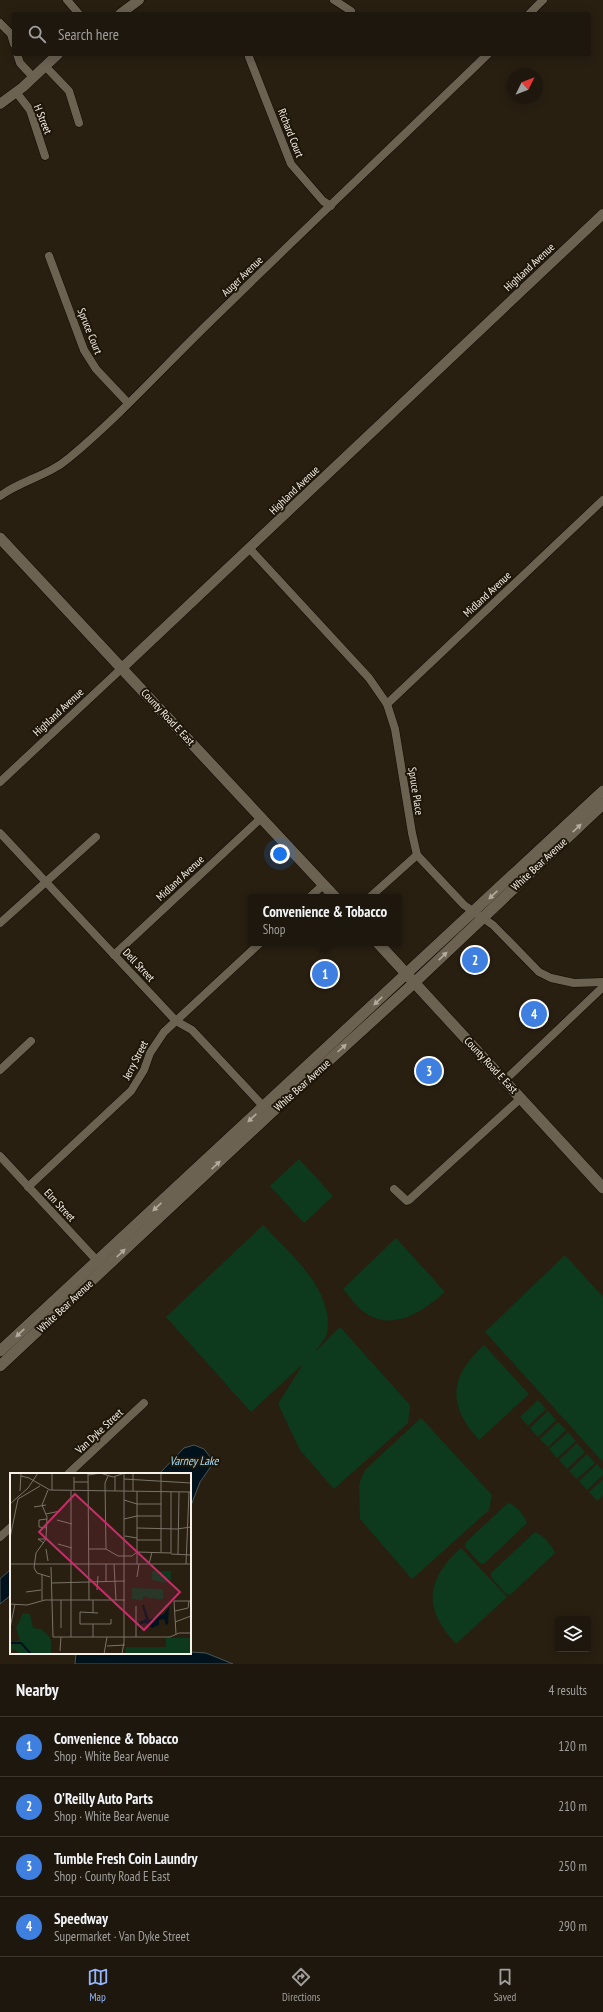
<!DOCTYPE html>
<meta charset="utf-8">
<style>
:root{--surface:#1e170d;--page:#262016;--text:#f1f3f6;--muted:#a19f9d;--line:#3c362e;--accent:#95b6fd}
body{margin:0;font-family:"PT Sans Narrow",sans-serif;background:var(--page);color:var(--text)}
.controls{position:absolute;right:12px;bottom:12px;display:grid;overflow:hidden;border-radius:4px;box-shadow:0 2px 10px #0003}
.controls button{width:36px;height:36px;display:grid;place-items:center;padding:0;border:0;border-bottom:1px solid var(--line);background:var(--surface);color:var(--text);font:20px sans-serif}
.compass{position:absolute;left:507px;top:68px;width:36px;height:36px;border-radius:50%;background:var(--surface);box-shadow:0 2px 10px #0003;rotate:47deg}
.you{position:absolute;left:280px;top:854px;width:14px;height:14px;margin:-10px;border:3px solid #fff;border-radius:50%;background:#1a73e8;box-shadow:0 0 0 6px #1a73e833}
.badge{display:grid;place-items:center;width:26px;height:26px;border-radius:50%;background:var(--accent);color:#fff;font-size:13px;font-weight:700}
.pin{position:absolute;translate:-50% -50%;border:2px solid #fff;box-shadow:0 1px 4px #0006}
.popup{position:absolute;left:248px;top:894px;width:154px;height:52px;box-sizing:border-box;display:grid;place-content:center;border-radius:4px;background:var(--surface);filter:drop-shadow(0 1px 3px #0005);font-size:13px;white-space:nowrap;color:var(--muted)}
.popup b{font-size:15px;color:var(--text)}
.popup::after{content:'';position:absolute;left:50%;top:100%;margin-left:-8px;border:8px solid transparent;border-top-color:var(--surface)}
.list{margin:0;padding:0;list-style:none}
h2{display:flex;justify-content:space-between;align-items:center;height:52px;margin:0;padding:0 16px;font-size:17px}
h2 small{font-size:13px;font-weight:400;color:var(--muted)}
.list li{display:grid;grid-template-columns:26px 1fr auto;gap:12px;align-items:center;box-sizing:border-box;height:60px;padding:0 16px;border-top:1px solid var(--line)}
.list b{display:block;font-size:15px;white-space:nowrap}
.list p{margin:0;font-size:13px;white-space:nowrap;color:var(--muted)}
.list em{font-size:13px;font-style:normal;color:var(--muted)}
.icon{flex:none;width:22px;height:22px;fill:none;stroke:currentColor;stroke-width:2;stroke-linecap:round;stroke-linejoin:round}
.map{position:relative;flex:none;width:603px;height:1664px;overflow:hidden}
.search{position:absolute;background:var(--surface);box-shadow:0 2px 10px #0003;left:12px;right:12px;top:12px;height:44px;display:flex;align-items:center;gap:10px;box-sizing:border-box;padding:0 14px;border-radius:4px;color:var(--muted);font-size:15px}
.sheet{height:292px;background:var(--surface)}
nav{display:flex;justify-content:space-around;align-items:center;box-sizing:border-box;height:56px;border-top:1px solid var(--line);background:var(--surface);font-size:11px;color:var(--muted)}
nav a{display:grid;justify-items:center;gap:2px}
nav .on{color:var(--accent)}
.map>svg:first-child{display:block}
</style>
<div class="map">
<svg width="603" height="1664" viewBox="0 0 603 1664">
<rect width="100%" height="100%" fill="#281f11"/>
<g fill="#0d391d">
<polygon points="299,1159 333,1196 304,1223 270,1186"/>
<path d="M 263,1225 C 289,1252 335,1291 327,1333 C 326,1339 319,1345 316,1351 L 340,1327 L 410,1405 L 408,1423 L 334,1489 L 300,1450 L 278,1404 L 303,1364 L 251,1412 L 166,1317 Z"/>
<path d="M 396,1238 L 445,1292 C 423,1311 393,1333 364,1312 C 356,1307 350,1296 343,1289 Z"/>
<polygon points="565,1255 603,1297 603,1462 485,1332"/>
<path d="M 484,1345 L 529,1394 L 479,1440 C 447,1405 449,1377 484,1345 Z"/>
<polygon points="538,1400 546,1409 528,1426 520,1417"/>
<polygon points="548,1411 556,1420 538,1437 530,1428"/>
<polygon points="421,1418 492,1495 489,1510 412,1579 360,1519 359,1484 365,1470"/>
<polygon points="558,1422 566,1430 548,1447 540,1439"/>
<polygon points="568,1432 576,1441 557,1458 549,1449"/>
<polygon points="577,1443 585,1452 567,1469 559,1460"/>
<polygon points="587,1454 595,1463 577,1479 569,1471"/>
<polygon points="597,1464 603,1471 603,1475 587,1490 579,1481"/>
<polygon points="603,1479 603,1495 597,1501 589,1492"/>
<path d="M 508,1503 C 516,1505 524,1515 527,1523 L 484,1564 L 480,1563 L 465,1547 L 465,1543 Z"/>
<path d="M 535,1532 C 543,1535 552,1545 555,1553 L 510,1595 L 506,1594 L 491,1577 L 491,1573 Z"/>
<path d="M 461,1548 L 507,1597 L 456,1644 C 423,1608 425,1581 461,1548 Z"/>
</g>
<g fill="#00131c" stroke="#4a5659">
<polygon points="194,1445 204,1449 214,1462 200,1482 190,1508 190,1474 159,1474 184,1448"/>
<polygon points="11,1569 11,1595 0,1604 0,1579"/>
<polygon points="190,1652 206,1653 233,1664 75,1664 76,1653"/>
</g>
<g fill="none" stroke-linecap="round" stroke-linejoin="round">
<defs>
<g id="minor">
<polyline points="67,0 79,14"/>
<polyline points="334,0 351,11"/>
<polyline points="529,14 543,0"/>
<polyline points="0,23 11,34 14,44"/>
<polyline points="17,54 20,63 33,77"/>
<polyline points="249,57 291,164 323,201 331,206"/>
<polyline points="45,66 69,91 79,123"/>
<polyline points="16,92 30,110 45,156"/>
<polyline points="49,256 84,350 96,369 128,403"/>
<path d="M 0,496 C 22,480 48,476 69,458 C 122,414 168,362 217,315 C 307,227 398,141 488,54"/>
<polyline points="250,549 369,678 387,704 395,729 412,833 417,855 464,905 493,925 539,972 551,978 574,983 603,982"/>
<polyline points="387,704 603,500"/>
<polyline points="0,782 122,668"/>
<polyline points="0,833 176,1021 192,1030 264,1107"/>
<polyline points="310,897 323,885"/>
<polyline points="370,897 417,855"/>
<polyline points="0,923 96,837"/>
<polyline points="114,955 261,818"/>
<polyline points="0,1070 31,1041"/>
<polyline points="505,1080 603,987"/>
<polyline points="0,1156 100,1264"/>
<polyline points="28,1187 131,1091 144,1070 150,1053 164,1032 260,943"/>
<polyline points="394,1189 407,1201 409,1200 521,1098"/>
<polyline points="68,1474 144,1403"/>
<polyline points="0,1537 11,1527"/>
</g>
<g id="tertiary">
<polyline points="120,14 139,0"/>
<polyline points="0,104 23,87 58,54"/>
<polyline points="122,668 603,214"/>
</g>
<g id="secondary">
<polyline points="0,538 335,897"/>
<polyline points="378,943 603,1188"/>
<polyline points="0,1351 603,791"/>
<polyline points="0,1366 270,1114 414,983 603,804"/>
</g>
</defs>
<use href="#minor" stroke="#100901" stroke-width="9"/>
<use href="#tertiary" stroke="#100901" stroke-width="11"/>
<use href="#secondary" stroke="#100901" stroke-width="12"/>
<use href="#minor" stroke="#6c6252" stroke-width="8"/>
<use href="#tertiary" stroke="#6c6252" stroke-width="10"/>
<use href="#secondary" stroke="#6c6252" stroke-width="11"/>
</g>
<defs><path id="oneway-solid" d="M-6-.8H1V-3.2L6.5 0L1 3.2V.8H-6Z"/></defs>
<g fill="#b2aa9d">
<use href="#oneway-solid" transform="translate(577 828) rotate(-43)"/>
<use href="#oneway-solid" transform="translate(493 895) rotate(137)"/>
<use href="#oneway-solid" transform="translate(443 956) rotate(-44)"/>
<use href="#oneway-solid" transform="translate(378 1001) rotate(137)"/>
<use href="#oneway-solid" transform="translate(342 1048) rotate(-42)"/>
<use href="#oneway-solid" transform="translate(252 1118) rotate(137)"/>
<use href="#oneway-solid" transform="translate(216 1165) rotate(-43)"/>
<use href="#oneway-solid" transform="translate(157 1207) rotate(137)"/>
<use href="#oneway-solid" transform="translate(121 1253) rotate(-43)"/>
<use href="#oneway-solid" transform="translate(20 1333) rotate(137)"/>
</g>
<g text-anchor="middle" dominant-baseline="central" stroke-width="4" stroke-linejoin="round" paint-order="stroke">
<g font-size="11" fill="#f7f1e8" stroke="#1e1608">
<text transform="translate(43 119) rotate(68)">H Street</text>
<text transform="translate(291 133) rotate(68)">Richard Court</text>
<text transform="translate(529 267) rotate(-43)">Highland Avenue</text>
<text transform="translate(242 276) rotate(-44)">Auger Avenue</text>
<text transform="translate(90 331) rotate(68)">Spruce Court</text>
<text transform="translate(294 490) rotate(-44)">Highland Avenue</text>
<text transform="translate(487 594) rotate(-43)">Midland Avenue</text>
<text transform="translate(58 712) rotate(-43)">Highland Avenue</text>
<text transform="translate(168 717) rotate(47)">County Road E East</text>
<text transform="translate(416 791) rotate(81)">Spruce Place</text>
<text transform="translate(539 864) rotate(-43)">White Bear Avenue</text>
<text transform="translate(180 878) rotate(-43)">Midland Avenue</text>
<text transform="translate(139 965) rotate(47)">Dell Street</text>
<text transform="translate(135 1060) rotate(-63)">Jerry Street</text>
<text transform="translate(491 1065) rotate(47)">County Road E East</text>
<text transform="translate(302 1085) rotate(-42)">White Bear Avenue</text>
<text transform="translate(60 1205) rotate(47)">Elm Street</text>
<text transform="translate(65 1306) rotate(-43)">White Bear Avenue</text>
<text transform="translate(99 1431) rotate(-43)">Van Dyke Street</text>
</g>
<g font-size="12" font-style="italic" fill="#a4dcf7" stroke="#1e1608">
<text x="194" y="1460">Varney Lake</text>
</g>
</g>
<g transform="translate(10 1473)">
<rect width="181" height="181" fill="#281f11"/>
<path d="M 142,98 L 161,98 L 161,107 L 155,110 L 142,107 ZM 122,115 L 153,116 L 153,126 L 146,126 L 143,123 L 143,126 L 133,123 L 133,127 L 122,126 ZM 13,140 L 20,141 L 23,155 L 31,156 L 39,163 L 41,168 L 41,181 L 10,181 L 4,176 L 0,180 L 0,165 L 3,169 L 10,167 L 6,155 ZM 156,165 L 181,165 L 181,181 L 115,181 L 116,174 L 156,174 Z" fill="#0d391d"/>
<path d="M 132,132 L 134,132 L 139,147 L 154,141 L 159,134 L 158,151 L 156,152 L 154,146 L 149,147 L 149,152 L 142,155 L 136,150 L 131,151 L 129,159 L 129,149 L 136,146 Z" fill="#00131c"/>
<path fill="none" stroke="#00131c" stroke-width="2" d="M 0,170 L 11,170 L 21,181"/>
<path fill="none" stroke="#7b7367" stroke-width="1" d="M 42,0 L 42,17M 78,0 L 79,127M 90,0 L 103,4 L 115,0M 151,0 L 151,79M 78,2 L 91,0M 11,3 L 19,5 L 40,17 L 181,19M 64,4 L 64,18M 114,6 L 181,10M 64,9 L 78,9M 38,17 L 32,32 L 37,44 L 36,66 L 26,80 L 24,95 L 27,100 L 40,104M 10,18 L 11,0M 61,18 L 61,164M 105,18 L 105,4M 123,18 L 123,0M 127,18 L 127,91M 114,27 L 127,31 L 151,31M 0,31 L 18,15 L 28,0M 24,34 L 36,32M 36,41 L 50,38M 114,46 L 127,43 L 151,43M 47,47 L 62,51M 37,55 L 29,54 L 29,47 L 37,46M 127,55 L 167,56 L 181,54M 115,63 L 127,65M 0,65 L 8,26 L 30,13M 127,67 L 151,67M 34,70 L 28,66 L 36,66M 48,71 L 62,75M 36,76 L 38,88M 79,76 L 96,76 L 108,83 L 122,83 L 127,79 L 161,80M 96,76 L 95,10 L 98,3M 161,80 L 161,19M 161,81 L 181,82M 168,81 L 169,19M 0,91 L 181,91M 104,91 L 106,127M 139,91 L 142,79M 176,91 L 179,19M 41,94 L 43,164 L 160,164 L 169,160 L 181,160M 127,104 L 129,91M 96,108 L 96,91M 42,110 L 115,108M 87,117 L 88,103M 16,119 L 31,117M 32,127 L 32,101M 51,127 L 51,155M 83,127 L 83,140M 0,131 L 17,132 L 35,127 L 115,127M 165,138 L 178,135 L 179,128M 88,140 L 70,139 L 70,151 L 101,151 L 101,146M 165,149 L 181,143M 83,151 L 83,164M 0,155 L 5,131M 166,161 L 164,128 L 181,128M 126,164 L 126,133M 97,173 L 115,172M 50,178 L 51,164M 94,181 L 97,164M 112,181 L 114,169 L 114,0"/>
<path fill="#c72e69" fill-opacity="0.15" stroke="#c72e69" stroke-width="2" d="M 65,21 L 170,119 L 134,157 L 29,59 Z"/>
<rect width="181" height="181" fill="none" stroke="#f7f1e8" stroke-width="2"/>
</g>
</svg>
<div class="controls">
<button><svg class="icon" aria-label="layers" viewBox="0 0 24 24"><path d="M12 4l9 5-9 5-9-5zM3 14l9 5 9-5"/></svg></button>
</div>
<svg class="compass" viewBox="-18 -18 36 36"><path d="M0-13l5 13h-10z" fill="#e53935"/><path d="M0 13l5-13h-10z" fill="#a19f9d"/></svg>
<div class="you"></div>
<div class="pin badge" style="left:325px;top:974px;background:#3f7fe0">1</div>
<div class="popup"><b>Convenience &amp; Tobacco</b>Shop</div>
<div class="pin badge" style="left:475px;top:960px;background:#3f7fe0">2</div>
<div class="pin badge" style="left:429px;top:1071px;background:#3f7fe0">3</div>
<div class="pin badge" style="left:534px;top:1014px;background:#3f7fe0">4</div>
<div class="search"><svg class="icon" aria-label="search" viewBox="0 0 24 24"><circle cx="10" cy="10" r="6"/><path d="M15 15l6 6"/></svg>Search here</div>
</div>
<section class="sheet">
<h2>Nearby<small>4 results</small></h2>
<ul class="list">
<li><span class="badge" style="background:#3f7fe0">1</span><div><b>Convenience &amp; Tobacco</b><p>Shop · White Bear Avenue</p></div><em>120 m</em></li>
<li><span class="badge" style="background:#3f7fe0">2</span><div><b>O'Reilly Auto Parts</b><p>Shop · White Bear Avenue</p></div><em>210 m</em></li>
<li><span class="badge" style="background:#3f7fe0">3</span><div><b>Tumble Fresh Coin Laundry</b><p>Shop · County Road E East</p></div><em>250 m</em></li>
<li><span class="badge" style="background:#3f7fe0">4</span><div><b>Speedway</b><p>Supermarket · Van Dyke Street</p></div><em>290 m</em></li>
</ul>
</section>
<nav>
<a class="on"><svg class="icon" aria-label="map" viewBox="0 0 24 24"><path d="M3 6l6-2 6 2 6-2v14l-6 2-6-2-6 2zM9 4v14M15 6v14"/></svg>Map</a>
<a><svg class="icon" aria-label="directions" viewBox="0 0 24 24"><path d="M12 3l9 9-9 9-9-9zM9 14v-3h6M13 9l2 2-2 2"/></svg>Directions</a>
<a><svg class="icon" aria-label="saved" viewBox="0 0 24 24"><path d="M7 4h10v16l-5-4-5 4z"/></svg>Saved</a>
</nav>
